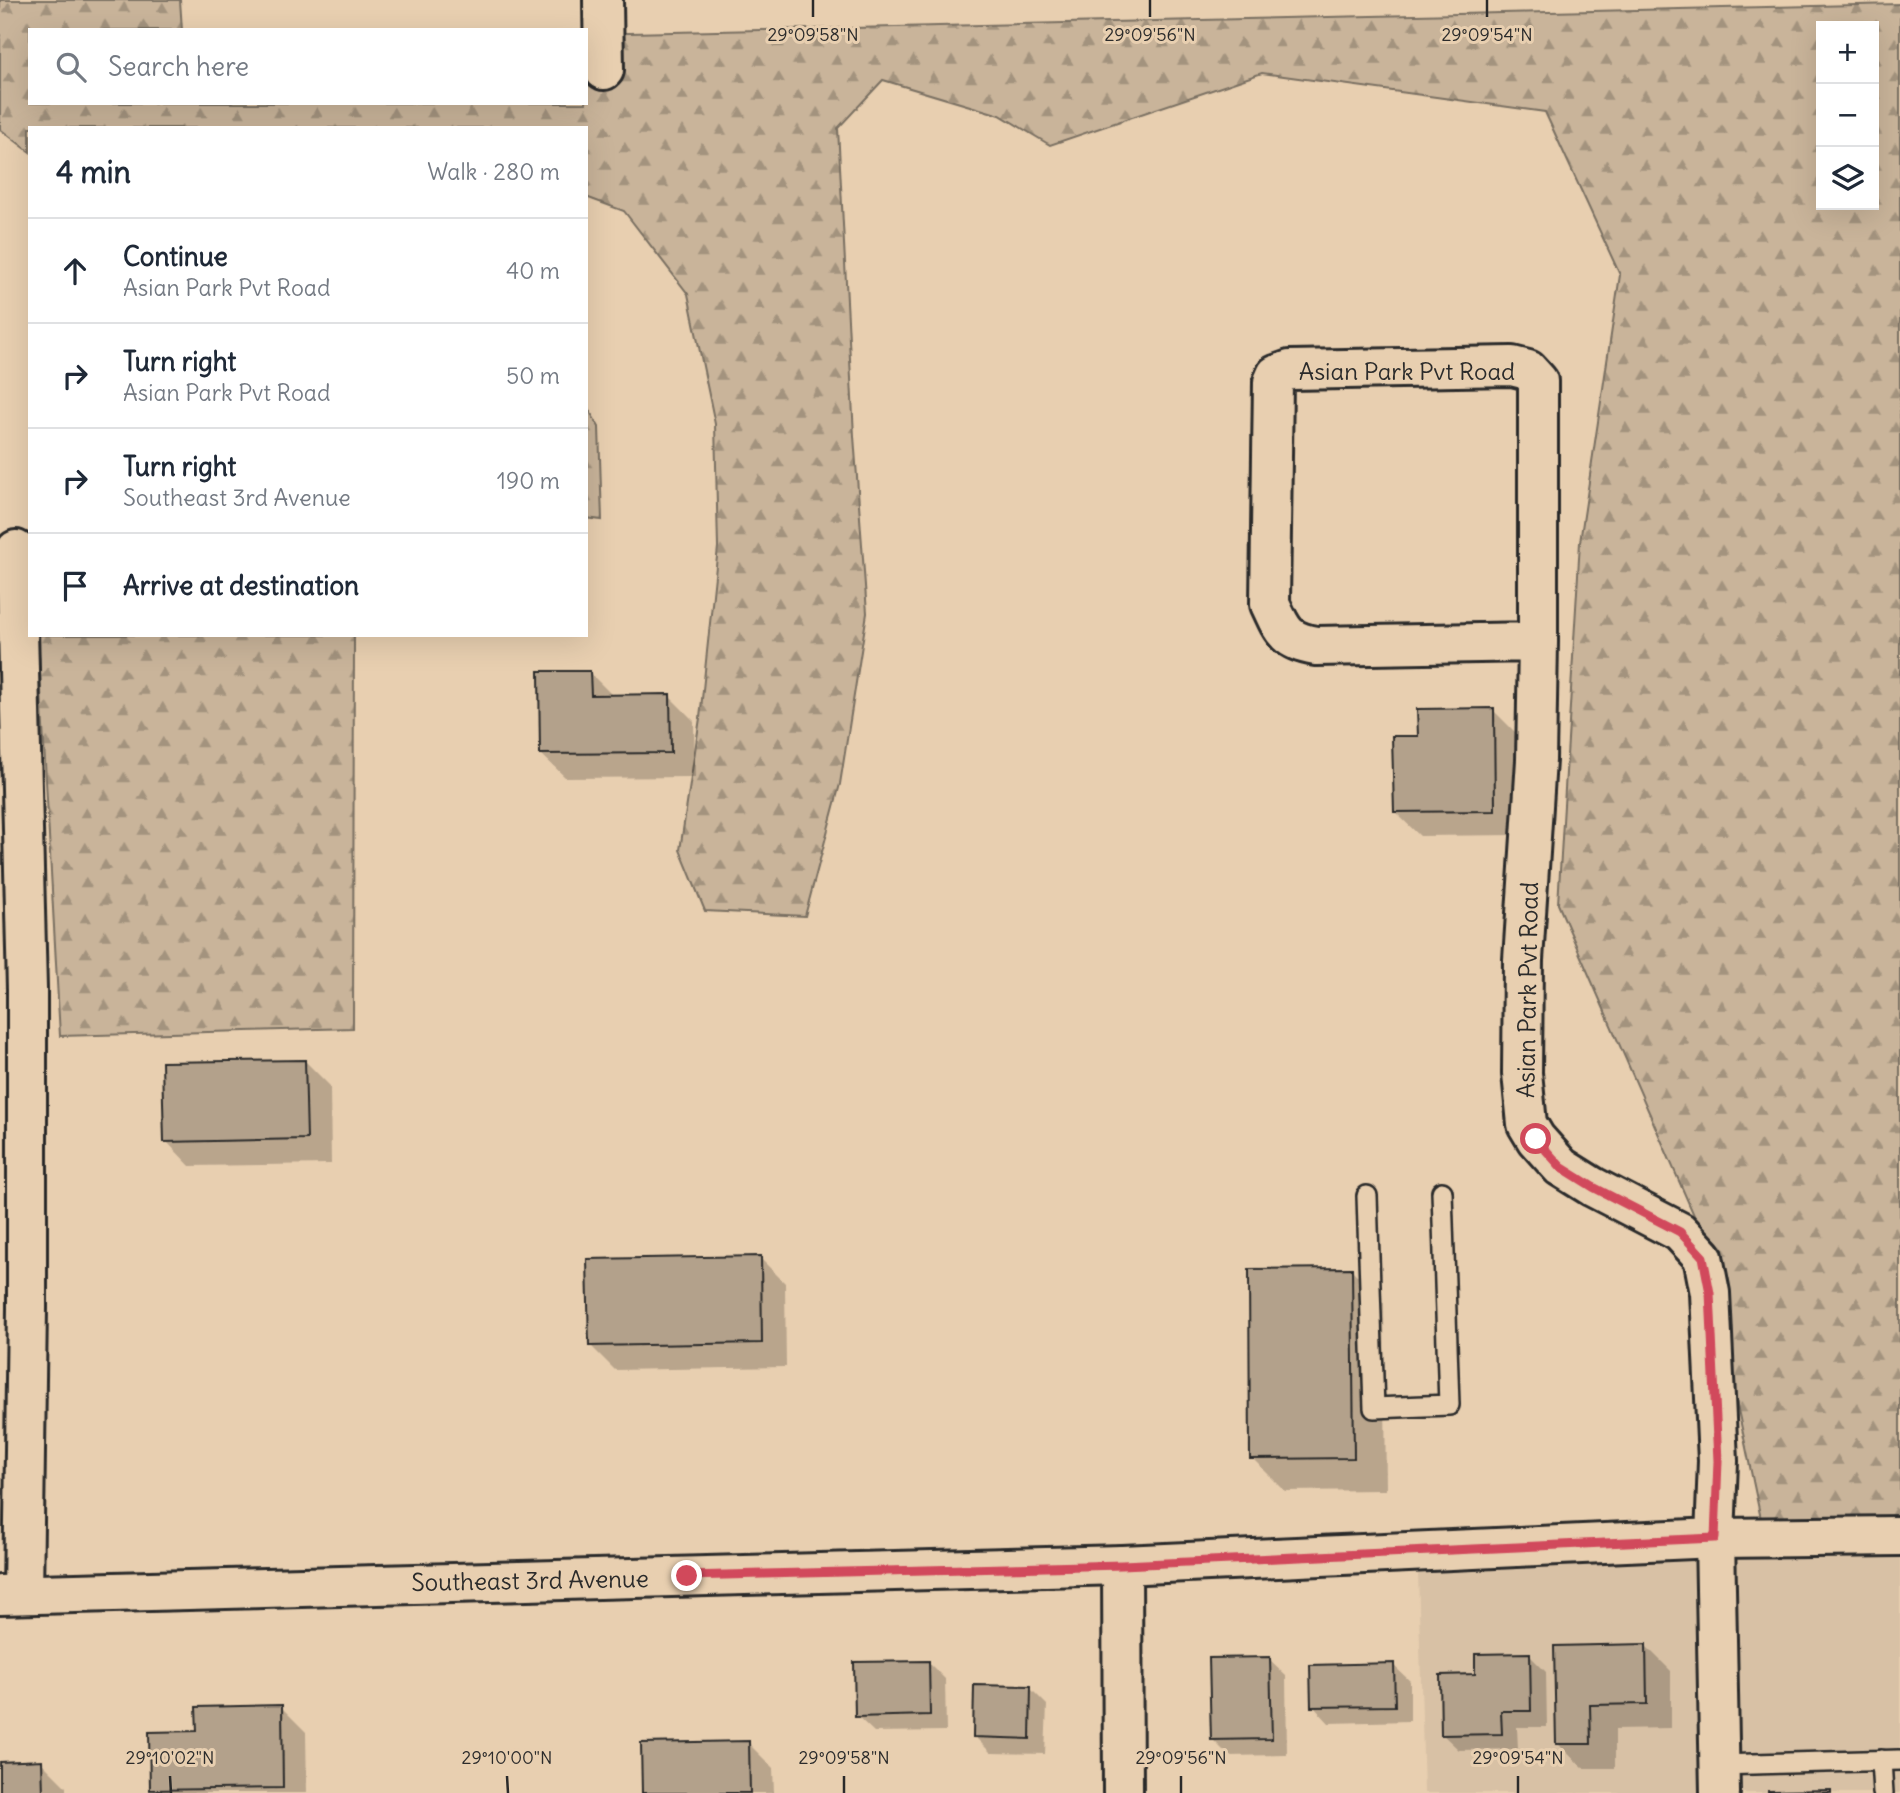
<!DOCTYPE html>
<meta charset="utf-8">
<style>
:root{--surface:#fff;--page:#f2f2f3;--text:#1f2937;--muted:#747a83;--line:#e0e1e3}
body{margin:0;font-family:Delius,sans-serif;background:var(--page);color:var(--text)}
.controls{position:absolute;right:21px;top:21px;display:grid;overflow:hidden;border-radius:0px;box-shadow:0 7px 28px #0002}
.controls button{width:63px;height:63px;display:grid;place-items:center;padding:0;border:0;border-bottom:2px solid var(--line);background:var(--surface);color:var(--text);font:35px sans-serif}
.stop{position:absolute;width:21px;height:21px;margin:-16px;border:5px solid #d1495b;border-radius:50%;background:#fff}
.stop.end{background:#d1495b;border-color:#fff;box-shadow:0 2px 7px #0008}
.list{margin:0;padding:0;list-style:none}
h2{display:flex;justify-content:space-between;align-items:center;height:91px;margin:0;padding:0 28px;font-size:30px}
h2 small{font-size:23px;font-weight:400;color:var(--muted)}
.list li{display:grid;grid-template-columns:46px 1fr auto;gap:21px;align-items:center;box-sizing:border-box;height:105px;padding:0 28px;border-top:2px solid var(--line)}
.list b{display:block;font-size:26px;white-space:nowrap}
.list p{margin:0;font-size:23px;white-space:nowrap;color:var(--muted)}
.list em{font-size:23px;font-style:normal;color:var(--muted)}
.icon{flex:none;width:38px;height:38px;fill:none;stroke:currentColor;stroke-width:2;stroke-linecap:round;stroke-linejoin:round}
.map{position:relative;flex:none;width:1900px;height:1793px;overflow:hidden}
.search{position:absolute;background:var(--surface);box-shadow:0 7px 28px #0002;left:28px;top:28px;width:560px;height:77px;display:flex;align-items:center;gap:18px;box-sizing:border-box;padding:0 24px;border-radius:0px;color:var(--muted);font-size:26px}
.panel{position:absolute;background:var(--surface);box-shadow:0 7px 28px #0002;left:28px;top:126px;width:560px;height:511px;border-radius:0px}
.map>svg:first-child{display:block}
</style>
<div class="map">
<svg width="1900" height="1793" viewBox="0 0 1900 1793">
<defs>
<pattern id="forest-firs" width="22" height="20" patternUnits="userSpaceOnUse" patternTransform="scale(1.75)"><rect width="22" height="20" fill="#c9b49a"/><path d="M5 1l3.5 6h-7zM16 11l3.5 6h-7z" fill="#a3937e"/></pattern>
</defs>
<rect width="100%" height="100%" fill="#e8cfb0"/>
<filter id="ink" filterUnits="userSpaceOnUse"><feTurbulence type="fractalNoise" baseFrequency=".0143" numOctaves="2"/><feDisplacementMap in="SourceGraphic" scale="14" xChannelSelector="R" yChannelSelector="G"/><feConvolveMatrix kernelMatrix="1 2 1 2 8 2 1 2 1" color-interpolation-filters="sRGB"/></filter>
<g filter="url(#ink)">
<g fill="#d8c1a5">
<polygon points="1900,1555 1900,1793 1741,1793 1737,1557"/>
<polygon points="1695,1558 1699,1793 1424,1793 1418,1571"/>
</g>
<g fill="url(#forest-firs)" stroke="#7a7062" stroke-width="2" fill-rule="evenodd">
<path d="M 0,0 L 180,0 L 182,30 L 30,30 L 30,103 L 586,103 L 586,34 L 1900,4 L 1900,1518 L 1761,1519 L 1700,1229 L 1558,904 L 1580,542 L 1620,275 L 1545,112 L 1262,73 L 1050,145 L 1000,115 L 883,80 L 838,128 L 854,436 L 867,613 L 840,784 L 805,916 L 705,911 L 680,850 L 700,718 L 718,547 L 715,424 L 688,294 L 624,211 L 586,197 L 586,128 L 30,128 L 30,152 L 0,129 ZM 1821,26 L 1874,26 L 1874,205 L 1821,205 Z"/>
<polygon points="586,405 599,427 602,520 586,518"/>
<polygon points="38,635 354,635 353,1028 60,1036"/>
</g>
<g fill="#0003">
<polygon points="590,673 613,696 669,696 694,721 695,777 566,778 541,754"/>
<polygon points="1493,710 1518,735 1519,835 1420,836 1395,812 1419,738"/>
<polygon points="305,1061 330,1086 331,1164 190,1166 166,1141"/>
<polygon points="760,1258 785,1283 786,1367 615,1370 590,1345"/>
<polygon points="1352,1270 1384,1303 1386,1490 1285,1491 1252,1458"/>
<polygon points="1646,1646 1671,1671 1671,1728 1615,1729 1615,1768 1583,1768 1558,1744 1556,1648"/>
<polygon points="1529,1655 1546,1672 1547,1727 1517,1727 1518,1749 1459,1750 1442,1734"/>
<polygon points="1269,1659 1286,1675 1287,1755 1229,1756 1213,1740"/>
<polygon points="929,1663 945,1679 946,1731 874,1732 857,1716"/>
<polygon points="1393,1665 1410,1681 1410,1721 1329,1723 1313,1706"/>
<polygon points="1030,1688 1047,1705 1045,1754 991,1753 974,1736"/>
<polygon points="281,1707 306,1732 307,1793 155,1793 151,1789 198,1733"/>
<polygon points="748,1743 773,1768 774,1793 644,1793"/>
<polygon points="41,1762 66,1787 66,1793 0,1793 0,1763"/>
</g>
<g fill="#b3a18b" stroke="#2b2b2b" stroke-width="2">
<polygon points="539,671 590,671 591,695 670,694 671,753 540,754"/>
<polygon points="1494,708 1495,811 1394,812 1392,736 1418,736 1417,709"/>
<polygon points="305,1060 307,1139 164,1142 162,1062"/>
<polygon points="761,1256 762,1343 589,1346 587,1259"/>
<polygon points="1352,1268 1354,1458 1250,1459 1249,1269"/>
<polygon points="1646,1644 1647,1704 1590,1705 1591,1744 1556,1744 1554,1646"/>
<polygon points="1530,1653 1531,1711 1501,1711 1502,1734 1441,1735 1440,1675 1475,1674 1475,1654"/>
<polygon points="1270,1657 1272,1739 1211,1740 1209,1658"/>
<polygon points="929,1661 930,1715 855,1717 854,1662"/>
<polygon points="1394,1663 1395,1706 1311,1707 1310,1665"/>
<polygon points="974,1685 1031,1686 1030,1739 973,1737"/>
<polygon points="282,1705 283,1788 150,1790 149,1732 197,1731 196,1707"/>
<polygon points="749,1741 750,1793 642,1793 641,1743"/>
<polygon points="42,1760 43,1793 0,1793 0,1762"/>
<polygon points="1831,1790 1831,1793 1768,1793 1768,1791"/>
</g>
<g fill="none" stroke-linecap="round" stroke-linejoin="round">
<defs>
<g id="service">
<polyline points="1367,1196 1374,1408 1449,1405 1442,1192"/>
<polyline points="1881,1760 1883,1793"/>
<polyline points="1719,1765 1900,1760"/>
</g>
<g id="minor">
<polyline points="603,0 604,70"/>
<polyline points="16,550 27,989 27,1308 23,1594"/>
<path d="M 1538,642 L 1316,646 C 1285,641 1282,630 1270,604 L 1273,382 L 1276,375 L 1290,370 L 1512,366 L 1528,370 L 1538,381 L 1538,642 L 1536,760 L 1523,960 L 1522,1073 L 1527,1124 L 1536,1139 L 1561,1167 L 1593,1187 L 1680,1232 L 1703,1257 L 1710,1293 L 1718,1461 L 1715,1538"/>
<polyline points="1122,1565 1123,1793"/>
</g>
<g id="tertiary">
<polyline points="1715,1538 1720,1793"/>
<polyline points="0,1595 1122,1565 1715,1538 1900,1536"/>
</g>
</defs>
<use href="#service" stroke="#2b2b2b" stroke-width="24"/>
<use href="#minor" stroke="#2b2b2b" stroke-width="44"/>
<use href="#tertiary" stroke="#2b2b2b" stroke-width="44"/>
<use href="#service" stroke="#e8cfb0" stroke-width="19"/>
<use href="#minor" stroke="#e8cfb0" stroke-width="38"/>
<use href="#tertiary" stroke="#e8cfb0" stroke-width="38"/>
</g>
</g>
<g fill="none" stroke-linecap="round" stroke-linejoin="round" filter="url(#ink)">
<polyline stroke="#d1495b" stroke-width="9" points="687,1576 1122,1565 1715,1538 1718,1461 1710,1293 1703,1257 1680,1232 1593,1187 1561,1167 1536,1139"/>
</g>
<path fill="none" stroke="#2b2b2b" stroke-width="2.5" d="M 813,0 L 813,17M 1150,0 L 1150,17M 1487,0 L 1487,17M 170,1776 L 171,1793M 507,1776 L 508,1793M 844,1776 L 844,1793M 1181,1776 L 1181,1793M 1518,1776 L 1518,1793"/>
<g text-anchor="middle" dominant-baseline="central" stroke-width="6" stroke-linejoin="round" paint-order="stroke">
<g font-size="24" fill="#2b2b2b" stroke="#e8cfb0">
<text x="1407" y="371">Asian Park Pvt Road</text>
<text transform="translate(1527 990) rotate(-89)">Asian Park Pvt Road</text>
<text transform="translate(530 1580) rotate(-1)">Southeast 3rd Avenue</text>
</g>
</g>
<g font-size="18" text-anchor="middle" fill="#2b2b2b" stroke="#e8cfb0" stroke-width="6" stroke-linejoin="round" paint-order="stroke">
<text x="813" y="41">29°09'58"N</text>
<text x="1150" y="41">29°09'56"N</text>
<text x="1487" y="41">29°09'54"N</text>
<text x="170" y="1764">29°10'02"N</text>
<text x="507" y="1764">29°10'00"N</text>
<text x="844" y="1764">29°09'58"N</text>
<text x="1181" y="1764">29°09'56"N</text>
<text x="1518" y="1764">29°09'54"N</text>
</g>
</svg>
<div class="controls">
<button>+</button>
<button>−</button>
<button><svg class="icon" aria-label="layers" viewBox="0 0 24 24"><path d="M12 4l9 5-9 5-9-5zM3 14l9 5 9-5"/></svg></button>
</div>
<div class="stop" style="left:1536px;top:1139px"></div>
<div class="stop end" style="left:687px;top:1576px"></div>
<div class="search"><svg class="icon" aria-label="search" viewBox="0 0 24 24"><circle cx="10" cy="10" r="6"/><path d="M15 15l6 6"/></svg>Search here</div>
<section class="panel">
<h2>4 min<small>Walk · 280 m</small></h2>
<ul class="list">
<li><svg class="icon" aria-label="ahead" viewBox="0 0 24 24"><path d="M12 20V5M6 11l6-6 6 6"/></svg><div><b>Continue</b><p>Asian Park Pvt Road</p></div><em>40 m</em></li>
<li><svg class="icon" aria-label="right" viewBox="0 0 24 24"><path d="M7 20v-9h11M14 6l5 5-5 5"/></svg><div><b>Turn right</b><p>Asian Park Pvt Road</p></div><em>50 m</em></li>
<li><svg class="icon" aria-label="right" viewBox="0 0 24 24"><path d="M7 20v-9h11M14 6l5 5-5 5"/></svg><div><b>Turn right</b><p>Southeast 3rd Avenue</p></div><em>190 m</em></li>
<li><svg class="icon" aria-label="arrive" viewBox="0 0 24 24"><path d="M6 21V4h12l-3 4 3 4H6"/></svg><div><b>Arrive at destination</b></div></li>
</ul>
</section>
</div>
